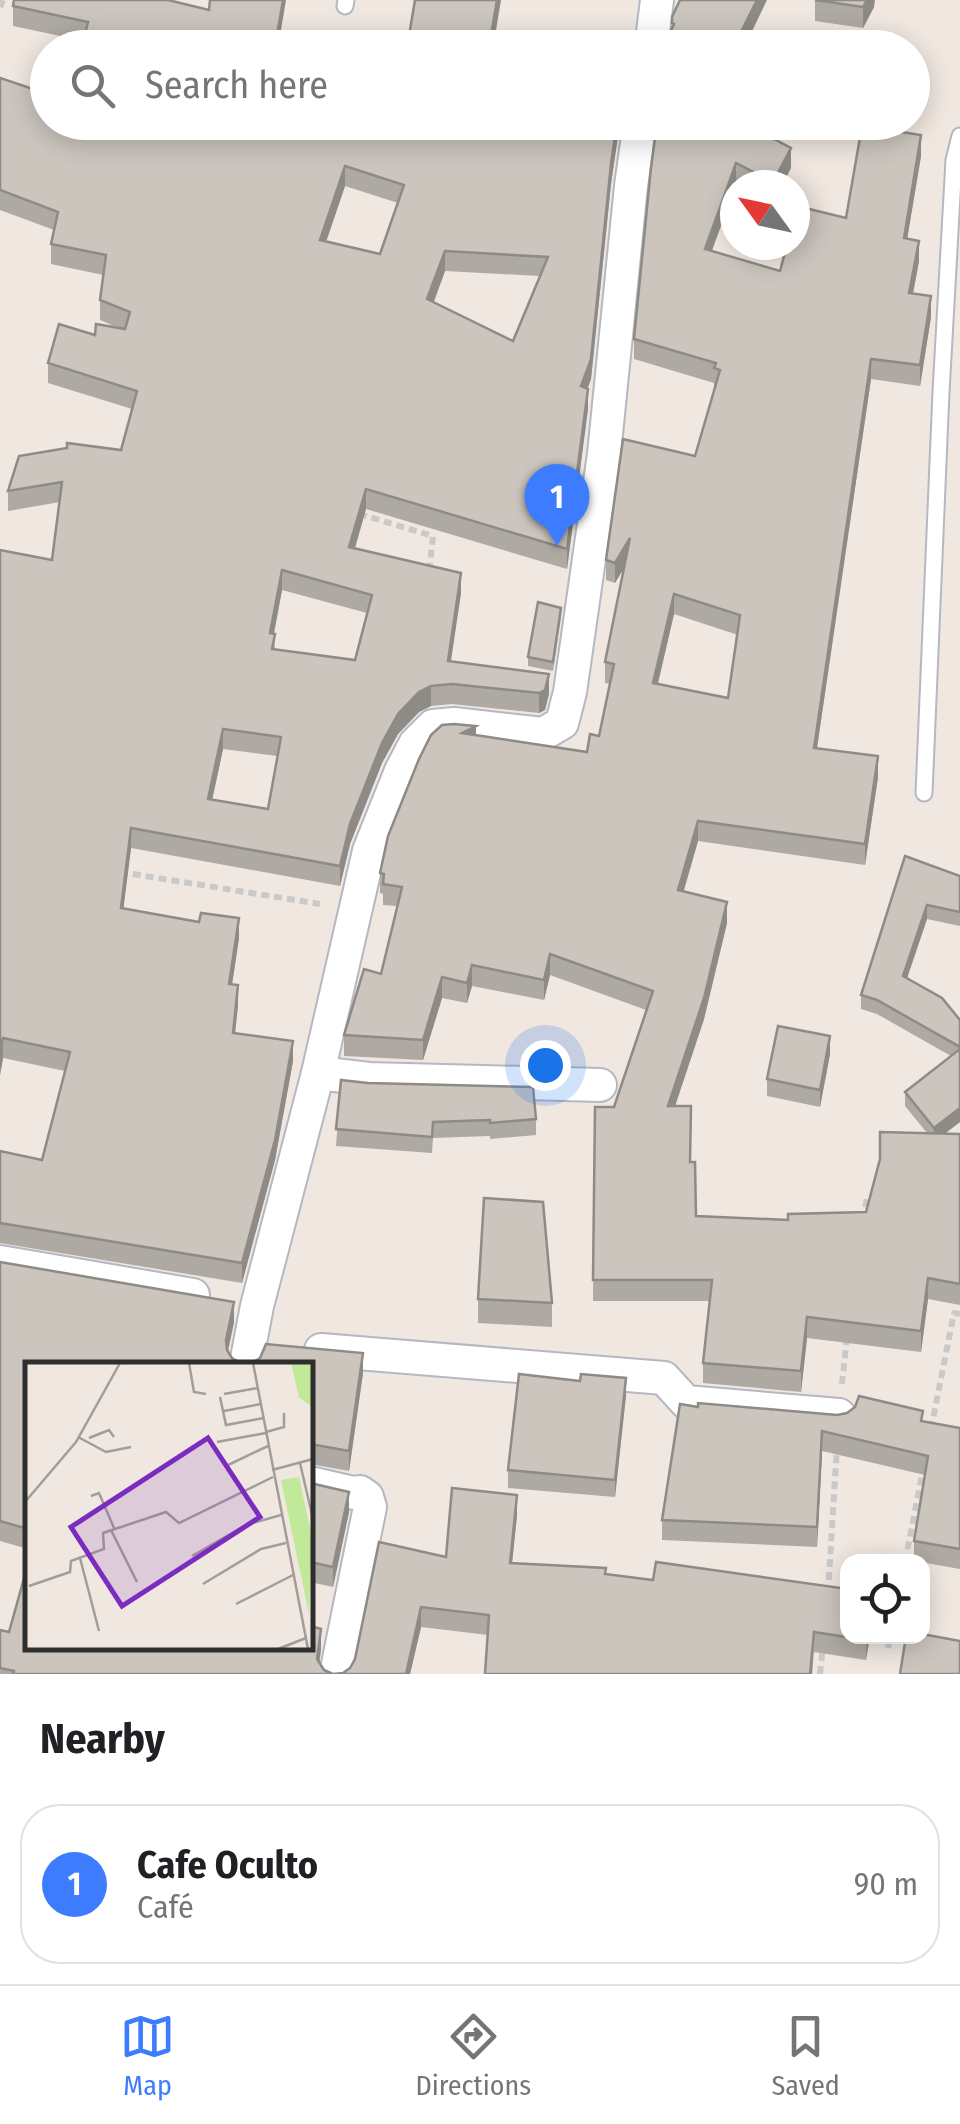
<!DOCTYPE html>
<meta charset="utf-8">
<style>
:root{--surface:#fff;--page:#f6f6f6;--text:#202124;--muted:#757577;--line:#e0e0e0;--accent:#3d7cff}
body{margin:0;font-family:"Fira Sans Condensed",sans-serif;background:var(--page);color:var(--text)}
.controls{position:absolute;right:30px;bottom:30px;display:grid;overflow:hidden;border-radius:20px;box-shadow:0 5px 25px #0003}
.controls button{width:90px;height:90px;display:grid;place-items:center;padding:0;border:0;border-bottom:2px solid var(--line);background:var(--surface);color:var(--text);font:50px sans-serif}
.compass{position:absolute;left:720px;top:170px;width:90px;height:90px;border-radius:50%;background:var(--surface);box-shadow:0 5px 25px #0003;rotate:303deg}
.you{position:absolute;left:545px;top:1065px;width:35px;height:35px;margin:-25px;border:8px solid #fff;border-radius:50%;background:#1a73e8;box-shadow:0 0 0 15px #1a73e833}
.badge{display:grid;place-items:center;width:65px;height:65px;border-radius:50%;background:var(--accent);color:#fff;font-size:32px;font-weight:700}
.pin{position:absolute;translate:-50% -82px;filter:drop-shadow(0 2px 5px #0008)}
.pin::after{content:'';position:absolute;top:52px;width:35px;height:30px;background:inherit;clip-path:polygon(0 0,100% 0,50% 100%)}
.list{margin:0;padding:0;list-style:none}
h2{display:flex;justify-content:space-between;align-items:center;height:130px;margin:0;padding:0 40px;font-size:42px}
h2 small{font-size:32px;font-weight:400;color:var(--muted)}
.list li{display:grid;grid-template-columns:65px 1fr auto;gap:30px;align-items:center;box-sizing:border-box;height:160px;margin:0 20px 20px;padding:0 20px;border:2px solid var(--line);border-radius:40px}
.list b{display:block;font-size:38px;white-space:nowrap}
.list p{margin:0;font-size:32px;white-space:nowrap;color:var(--muted)}
.list em{font-size:32px;font-style:normal;color:var(--muted)}
.icon{flex:none;width:55px;height:55px;fill:none;stroke:currentColor;stroke-width:2;stroke-linecap:round;stroke-linejoin:round}
.map{position:relative;flex:none;width:960px;height:1674px;overflow:hidden}
.search{position:absolute;background:var(--surface);box-shadow:0 5px 25px #0003;left:30px;right:30px;top:30px;height:110px;display:flex;align-items:center;gap:25px;box-sizing:border-box;padding:0 35px;border-radius:55px;color:var(--muted);font-size:38px}
.sheet{height:310px;background:var(--surface)}
nav{display:flex;justify-content:space-around;align-items:center;box-sizing:border-box;height:140px;border-top:2px solid var(--line);background:var(--surface);font-size:28px;color:var(--muted)}
nav a{display:grid;justify-items:center;gap:5px}
nav .on{color:var(--accent)}
.map>svg:first-child{display:block}
</style>
<div class="map">
<svg width="960" height="1674" viewBox="0 0 960 1674">
<rect width="100%" height="100%" fill="#f0e7e0"/>
<g fill="none" stroke-linecap="round" stroke-linejoin="round">
<defs>
<g id="lane">
<polyline points="345,6 346,0"/>
<polyline points="924,793 941,392 954,160 960,136"/>
</g>
<g id="street">
<polyline points="651,48 657,0"/>
<polyline points="318,1073 369,1079 600,1085"/>
<polyline points="0,1262 193,1295"/>
<polyline points="321,1350 664,1378 686,1402 839,1415"/>
<polyline points="246,1364 257,1306 318,1073 369,851 401,771 415,744 433,726 454,724 543,734 562,723 570,692 604,454 631,186 640,122"/>
<polyline points="310,1483 354,1493 360,1492 367,1497 370,1507 336,1674"/>
</g>
</defs>
<use href="#lane" stroke="#b4b8c2" stroke-width="19"/>
<use href="#street" stroke="#b4b8c2" stroke-width="36"/>
<g stroke="#c9c9c9" stroke-width="6" stroke-dasharray="8 5" stroke-linecap="butt">
<polyline points="0,7 3,0"/>
<polyline points="359,514 433,536 429,571"/>
<polyline points="120,872 320,904"/>
<polyline points="863,1220 867,1198 877,1199"/>
<polyline points="842,1384 847,1337"/>
<polyline points="931,1429 954,1313 960,1314"/>
<polyline points="905,1562 923,1470"/>
<polyline points="828,1593 837,1446"/>
<polyline points="888,1648 890,1636"/>
<polyline points="820,1674 823,1645"/>
</g>
<use href="#lane" stroke="#fff" stroke-width="15"/>
<use href="#street" stroke="#fff" stroke-width="32"/>
</g>
<g fill="#afa9a3" fill-rule="evenodd">
<polygon points="815,0 874,7 863,28 815,21"/>
<polygon points="13,6 278,48 82,48 84,41 13,26"/>
<path d="M 0,78 L 48,122 L 189,135 L 191,122 L 620,122 L 611,184 L 591,379 L 588,388 L 588,409 L 567,569 L 366,509 L 355,549 L 461,593 L 450,662 L 549,694 L 545,710 L 539,713 L 452,704 L 431,706 L 419,712 L 398,734 L 382,763 L 350,844 L 340,886 L 131,848 L 123,909 L 239,938 L 232,985 L 238,1005 L 235,1033 L 293,1061 L 275,1160 L 242,1283 L 0,1243 L 0,1151 L 42,1160 L 65,1071 L 3,1058 L 0,1075 L 52,560 L 60,502 L 8,511 L 8,491 L 121,450 L 132,409 L 48,383 L 48,363 L 95,335 L 121,329 L 100,320 L 100,300 L 103,275 L 51,264 L 51,244 L 54,230 L 0,210 ZM 345,186 L 398,203 L 380,254 L 326,241 ZM 445,271 L 540,276 L 513,341 L 434,302 ZM 282,590 L 367,613 L 355,660 L 275,649 L 274,634 ZM 223,749 L 277,756 L 268,809 L 212,800 Z"/>
<path d="M 657,122 L 791,168 L 782,185 L 736,184 L 712,251 L 780,271 L 921,156 L 907,239 L 919,261 L 913,294 L 931,317 L 920,386 L 871,379 L 817,748 L 878,777 L 865,865 L 698,841 L 683,892 L 727,923 L 704,1019 L 675,1106 L 691,1162 L 696,1216 L 788,1220 L 866,1212 L 927,1133 L 905,1106 L 905,1092 L 951,1056 L 877,1014 L 861,1009 L 861,995 L 905,856 L 960,876 L 960,926 L 927,919 L 907,978 L 960,1020 L 960,1122 L 945,1133 L 960,1134 L 960,1305 L 928,1299 L 921,1352 L 807,1338 L 801,1392 L 703,1383 L 703,1363 L 710,1301 L 593,1301 L 595,1107 L 614,1107 L 646,1010 L 550,975 L 544,1000 L 472,986 L 467,1003 L 442,998 L 423,1060 L 344,1056 L 344,1035 L 381,974 L 397,906 L 383,905 L 383,894 L 380,893 L 380,873 L 476,735 L 587,752 L 599,736 L 610,684 L 605,683 L 605,662 L 623,569 L 615,583 L 606,580 L 606,560 L 695,456 L 714,389 L 714,383 L 634,359 L 634,339 ZM 674,614 L 738,635 L 728,698 L 658,684 Z"/>
<polygon points="561,617 553,671 528,666 528,657"/>
<polygon points="830,1054 820,1107 767,1096 767,1079"/>
<polygon points="341,1080 536,1119 536,1135 490,1139 490,1136 433,1138 432,1153 336,1146"/>
<polygon points="0,1262 234,1302 234,1322 228,1351 232,1358 241,1363 252,1363 260,1358 266,1344 363,1353 363,1373 349,1471 310,1464 310,1364 28,1364 28,1549 0,1541"/>
<polygon points="478,1299 552,1303 552,1327 478,1323"/>
<polygon points="626,1395 615,1497 508,1488 508,1470"/>
<polygon points="698,1407 923,1421 960,1428 960,1569 914,1561 914,1541 925,1475 822,1451 817,1547 662,1540 662,1520"/>
<polygon points="310,1483 349,1512 333,1587 310,1582"/>
<polygon points="517,1515 512,1563 606,1574 848,1636 870,1636 866,1660 814,1652 812,1674 485,1674 488,1635 421,1627 410,1674 0,1674 0,1630 9,1632 321,1649 319,1663 324,1670 333,1674 343,1673 350,1668 446,1557"/>
</g>
<g fill="#8e8a85">
<polygon points="283,0 286,0 278,48 275,47"/>
<polygon points="497,0 501,0 493,48 490,41"/>
<polygon points="757,0 767,0 744,48 733,48"/>
<polygon points="867,0 875,0 874,7 863,28 863,7"/>
<polygon points="617,122 620,122 611,184 591,379 581,406 581,386"/>
<polygon points="921,135 921,156 904,258 904,238"/>
<polygon points="791,148 791,168 782,185 773,185"/>
<polygon points="736,163 736,184 705,269 705,249"/>
<polygon points="345,166 345,186 320,260 320,240"/>
<polygon points="919,241 919,261 909,314 909,293"/>
<polygon points="445,251 445,271 427,319 427,299"/>
<polygon points="931,296 931,317 920,386 920,365"/>
<polygon points="871,359 871,379 814,768 814,748"/>
<polygon points="588,389 588,409 567,569 567,549"/>
<polygon points="366,489 366,509 349,567 349,547"/>
<polygon points="630,538 630,558 615,583 615,563"/>
<polygon points="282,570 282,590 270,653 270,633"/>
<polygon points="461,573 461,593 448,681 448,661"/>
<polygon points="674,594 674,614 653,703 653,683"/>
<polygon points="549,674 549,694 545,710 539,713 539,693"/>
<polygon points="431,686 431,706 419,712 398,734 382,763 350,844 340,886 340,866 350,824 382,743 398,714 419,692"/>
<polygon points="476,726 476,747 462,733"/>
<polygon points="223,729 223,749 208,819 208,799"/>
<polygon points="878,756 878,777 865,865 865,844"/>
<polygon points="698,821 698,841 678,911 678,890"/>
<polygon points="131,828 131,848 121,928 121,908"/>
<polygon points="727,902 727,923 704,1019 668,1127 668,1106"/>
<polygon points="927,905 927,919 903,990 903,976"/>
<polygon points="239,918 239,938 229,1004 229,984"/>
<polygon points="550,954 550,975 544,1000 544,980"/>
<polygon points="472,965 472,986 467,1003 467,983"/>
<polygon points="442,977 442,998 423,1060 423,1040"/>
<polygon points="238,985 238,1005 233,1053 233,1033"/>
<polygon points="830,1036 830,1054 820,1107 820,1090"/>
<polygon points="3,1038 3,1058 0,1075 0,1055"/>
<polygon points="293,1041 293,1061 275,1160 242,1283 242,1263"/>
<polygon points="960,1108 960,1122 934,1142 934,1128"/>
<polygon points="928,1278 928,1299 921,1352 921,1331"/>
<polygon points="234,1302 234,1322 226,1360 226,1340"/>
<polygon points="807,1317 807,1338 801,1392 801,1371"/>
<polygon points="363,1353 363,1373 349,1471 349,1451"/>
<polygon points="626,1378 626,1395 615,1497 615,1480"/>
<polygon points="822,1431 822,1451 817,1547 817,1527"/>
<polygon points="349,1492 349,1512 333,1587 333,1567"/>
<polygon points="517,1495 517,1515 510,1583 510,1563"/>
<polygon points="421,1607 421,1627 410,1674 406,1674"/>
<polygon points="321,1629 321,1649 318,1674 317,1659"/>
<polygon points="814,1632 812,1674 810,1674"/>
<polygon points="867,1636 870,1636 866,1660"/>
</g>
<g fill="#cbc5be" stroke="#8e8a85" stroke-width="2.5" fill-rule="evenodd">
<polygon points="14,0 168,0 209,10 210,0 283,0 275,47 276,48 86,48 82,47 88,22 13,6"/>
<polygon points="415,0 497,0 490,41 528,48 407,48"/>
<polygon points="680,0 757,0 733,48 663,48 674,24 672,23 672,17"/>
<polygon points="815,0 867,0 863,7"/>
<path d="M 0,78 L 48,94 L 46,102 L 48,102 L 48,122 L 136,122 L 189,135 L 191,122 L 617,122 L 611,164 L 591,359 L 581,386 L 588,389 L 567,549 L 366,489 L 349,547 L 461,573 L 448,661 L 549,674 L 545,690 L 539,693 L 452,684 L 431,686 L 419,692 L 398,714 L 382,743 L 350,824 L 340,866 L 131,828 L 121,908 L 199,922 L 201,913 L 239,918 L 229,984 L 238,985 L 233,1033 L 293,1041 L 275,1140 L 242,1263 L 0,1223 L 0,1151 L 42,1160 L 70,1052 L 3,1038 L 0,1055 L 0,550 L 52,560 L 62,482 L 8,491 L 19,456 L 67,448 L 67,443 L 121,450 L 137,391 L 48,363 L 59,324 L 95,335 L 96,324 L 125,329 L 130,312 L 100,300 L 106,255 L 51,244 L 58,212 L 0,190 ZM 345,166 L 404,185 L 380,254 L 320,240 ZM 445,251 L 548,257 L 513,341 L 427,299 ZM 282,570 L 372,595 L 355,660 L 272,649 L 275,634 L 270,633 ZM 223,729 L 281,737 L 268,809 L 208,799 Z"/>
<path d="M 657,122 L 742,122 L 791,148 L 773,182 L 736,163 L 705,249 L 780,271 L 787,245 L 795,245 L 795,214 L 797,206 L 846,218 L 862,126 L 921,135 L 904,238 L 919,241 L 909,293 L 931,296 L 920,365 L 871,359 L 814,748 L 878,756 L 865,844 L 698,821 L 678,890 L 727,902 L 704,998 L 668,1106 L 691,1106 L 690,1162 L 695,1162 L 696,1216 L 788,1220 L 788,1214 L 866,1212 L 880,1159 L 880,1132 L 960,1134 L 960,1284 L 928,1278 L 921,1331 L 807,1317 L 801,1371 L 703,1363 L 712,1280 L 593,1280 L 595,1107 L 614,1107 L 653,991 L 550,954 L 544,980 L 472,965 L 467,983 L 442,977 L 423,1040 L 344,1035 L 364,969 L 381,974 L 402,887 L 383,884 L 384,874 L 380,873 L 388,836 L 419,759 L 431,735 L 442,725 L 454,724 L 476,726 L 462,733 L 587,752 L 590,734 L 599,736 L 614,664 L 605,662 L 630,538 L 615,563 L 606,560 L 623,439 L 695,456 L 720,370 L 714,368 L 716,363 L 634,339 L 651,168 ZM 674,594 L 740,615 L 728,698 L 653,683 Z"/>
<polygon points="538,602 561,608 553,662 528,657"/>
<polygon points="905,856 960,876 960,912 927,905 903,976 942,998 960,1020 960,1047 877,1000 861,995"/>
<polygon points="778,1026 830,1036 820,1090 767,1079"/>
<polygon points="960,1049 960,1108 934,1128 905,1092"/>
<polygon points="341,1080 368,1083 533,1087 536,1119 490,1123 490,1120 433,1122 432,1137 336,1129"/>
<polygon points="484,1198 543,1202 552,1303 478,1299"/>
<polygon points="0,1262 234,1302 226,1340 227,1350 232,1358 241,1363 252,1363 260,1358 266,1344 363,1353 349,1451 310,1444 310,1364 28,1364 28,1529 0,1521"/>
<polygon points="519,1374 580,1381 581,1374 626,1378 615,1480 508,1470"/>
<polygon points="859,1396 923,1411 921,1421 960,1428 960,1549 914,1541 928,1456 822,1431 817,1527 662,1520 680,1404 698,1407 698,1403 837,1415 847,1413 855,1407"/>
<polygon points="310,1483 349,1492 333,1567 310,1562"/>
<polygon points="452,1488 517,1495 510,1563 606,1568 605,1574 653,1580 656,1562 848,1589 848,1636 867,1636 866,1640 814,1632 810,1674 485,1674 489,1615 421,1607 406,1674 13,1674 14,1671 0,1668 0,1630 9,1632 28,1564 28,1646 310,1646 310,1626 321,1629 317,1659 324,1670 333,1674 343,1673 350,1668 355,1659 379,1542 446,1557"/>
<polygon points="922,1634 960,1641 960,1674 900,1674 906,1636 922,1636"/>
</g>
<g transform="translate(25 1362)">
<rect width="288" height="288" fill="#f0e7e0"/>
<path d="M 266,1 L 287,1 L 287,45 L 274,35 Z" fill="#c0e999"/>
<path d="M 274,115 L 287,176 L 284,252 L 256,118 Z" fill="#c0e999"/>
<path fill="none" stroke="#a29d99" stroke-width="2.5" d="M 164,1 L 169,30 L 181,32M 228,1 L 283,287M 199,32 L 233,26M 195,35 L 201,63 L 239,56M 199,49 L 236,42M 241,70 L 259,65 L 259,51M 53,75 L 81,90 L 106,85M 64,76 L 84,68 L 89,75M 192,80 L 241,71M 275,101 L 288,157M 201,104 L 243,84M 247,108 L 288,97M 66,134 L 74,131 L 89,166M 0,140 L 51,80 L 95,1M 86,168 L 112,220M 167,194 L 221,163 L 256,153M 55,196 L 74,269M 178,222 L 236,187 L 261,181M 4,224 L 45,210 L 46,199 L 79,187 L 78,171 L 141,150 L 154,161 L 248,115M 211,242 L 268,213M 253,287 L 281,276"/>
<path fill="#7b2cbf" fill-opacity="0.15" stroke="#7b2cbf" stroke-width="5" d="M 183,76 L 235,155 L 97,244 L 46,165 Z"/>
<rect width="288" height="288" fill="none" stroke="#2e2e2e" stroke-width="5"/>
</g>
</svg>
<div class="controls">
<button><svg class="icon" aria-label="locate" viewBox="0 0 24 24"><circle cx="12" cy="12" r="6"/><path d="M12 2v4M12 18v4M2 12h4M18 12h4"/></svg></button>
</div>
<svg class="compass" viewBox="-18 -18 36 36"><path d="M0-13l5 13h-10z" fill="#e53935"/><path d="M0 13l5-13h-10z" fill="#757577"/></svg>
<div class="you"></div>
<div class="pin badge" style="left:557px;top:546px">1</div>
<div class="search"><svg class="icon" aria-label="search" viewBox="0 0 24 24"><circle cx="10" cy="10" r="6"/><path d="M15 15l6 6"/></svg>Search here</div>
</div>
<section class="sheet">
<h2>Nearby<small></small></h2>
<ul class="list">
<li><span class="badge">1</span><div><b>Cafe Oculto</b><p>Café</p></div><em>90 m</em></li>
</ul>
</section>
<nav>
<a class="on"><svg class="icon" aria-label="map" viewBox="0 0 24 24"><path d="M3 6l6-2 6 2 6-2v14l-6 2-6-2-6 2zM9 4v14M15 6v14"/></svg>Map</a>
<a><svg class="icon" aria-label="directions" viewBox="0 0 24 24"><path d="M12 3l9 9-9 9-9-9zM9 14v-3h6M13 9l2 2-2 2"/></svg>Directions</a>
<a><svg class="icon" aria-label="saved" viewBox="0 0 24 24"><path d="M7 4h10v16l-5-4-5 4z"/></svg>Saved</a>
</nav>
